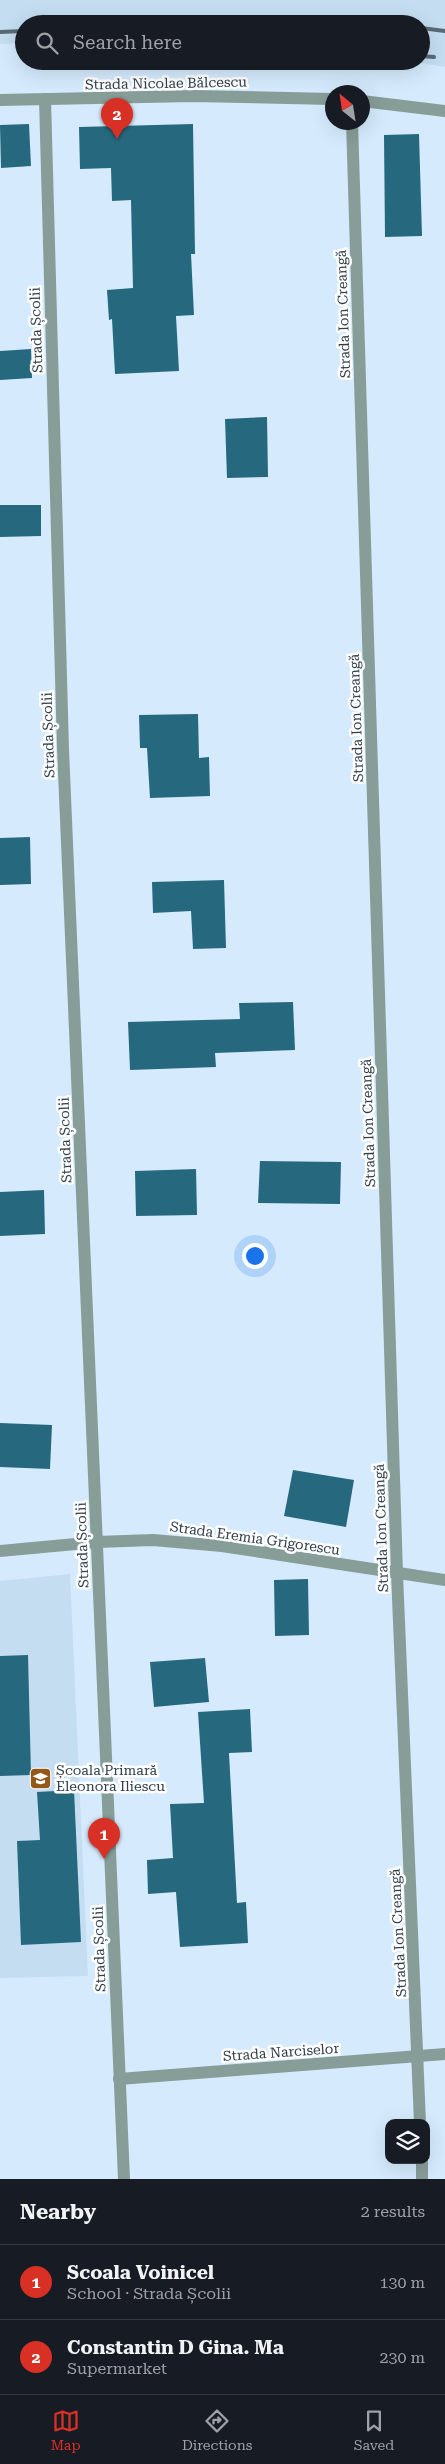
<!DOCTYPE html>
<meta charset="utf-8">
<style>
:root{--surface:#171b24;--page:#242831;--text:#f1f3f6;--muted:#9ea1a6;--line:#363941;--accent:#d93025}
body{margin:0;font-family:"Roboto Serif",serif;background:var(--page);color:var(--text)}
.controls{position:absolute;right:15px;bottom:15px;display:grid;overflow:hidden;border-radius:10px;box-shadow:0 5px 20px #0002}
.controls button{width:45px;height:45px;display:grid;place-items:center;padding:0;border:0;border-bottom:1px solid var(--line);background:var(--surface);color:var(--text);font:25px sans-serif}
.compass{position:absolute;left:325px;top:85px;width:45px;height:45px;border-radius:50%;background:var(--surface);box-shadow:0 5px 20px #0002;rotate:330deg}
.you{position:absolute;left:254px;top:1255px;width:18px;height:18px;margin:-12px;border:4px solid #fff;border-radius:50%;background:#1a73e8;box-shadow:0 0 0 8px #1a73e833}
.badge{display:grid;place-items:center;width:32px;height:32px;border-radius:50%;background:var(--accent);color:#fff;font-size:16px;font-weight:700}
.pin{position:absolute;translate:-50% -41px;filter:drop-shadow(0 1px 2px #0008)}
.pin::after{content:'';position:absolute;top:26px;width:18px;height:15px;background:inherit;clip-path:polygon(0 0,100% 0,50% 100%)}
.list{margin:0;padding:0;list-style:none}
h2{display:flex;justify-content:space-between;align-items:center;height:65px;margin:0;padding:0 20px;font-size:21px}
h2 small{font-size:16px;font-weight:400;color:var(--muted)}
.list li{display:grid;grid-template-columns:32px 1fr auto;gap:15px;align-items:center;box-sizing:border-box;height:75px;padding:0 20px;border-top:1px solid var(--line)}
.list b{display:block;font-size:19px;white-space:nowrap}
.list p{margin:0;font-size:16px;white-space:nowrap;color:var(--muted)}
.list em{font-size:16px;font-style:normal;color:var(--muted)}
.icon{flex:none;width:28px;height:28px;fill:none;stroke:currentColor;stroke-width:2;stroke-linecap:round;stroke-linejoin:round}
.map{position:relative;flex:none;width:445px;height:2179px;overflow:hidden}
.search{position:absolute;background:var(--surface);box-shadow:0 5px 20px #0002;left:15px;right:15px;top:15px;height:55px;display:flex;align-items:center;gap:12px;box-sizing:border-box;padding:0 18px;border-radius:28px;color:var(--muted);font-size:19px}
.sheet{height:215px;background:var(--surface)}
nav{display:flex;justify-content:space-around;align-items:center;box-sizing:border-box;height:70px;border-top:1px solid var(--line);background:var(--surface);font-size:14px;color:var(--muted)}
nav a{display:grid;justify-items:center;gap:2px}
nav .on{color:var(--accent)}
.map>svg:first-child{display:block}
</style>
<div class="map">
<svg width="445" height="2179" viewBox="0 0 445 2179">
<rect width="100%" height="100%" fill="#d5ebfd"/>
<g fill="#c4ddf1">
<polygon points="0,0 445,0 445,67 410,61 421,61 421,24 24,24 24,43 0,44"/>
<polygon points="70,1574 88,1976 0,1978 0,1581"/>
</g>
<g fill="#26697e">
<polygon points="29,124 31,166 1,168 0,125"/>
<polygon points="193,124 195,254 191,254 194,315 176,316 179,371 115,374 112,319 109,320 107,290 133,288 131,200 112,201 111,168 80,169 79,127"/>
<polygon points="419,134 422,236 385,237 384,135"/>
<polygon points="31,349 32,378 0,380 0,351"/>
<polygon points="267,417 268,477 227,478 225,419"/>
<polygon points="0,505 41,505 41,536 0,537"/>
<polygon points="198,714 199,758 209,757 210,796 150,798 147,748 140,748 139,715"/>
<polygon points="30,837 31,884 0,885 0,838"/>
<polygon points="224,880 226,948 193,949 191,911 153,913 152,882"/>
<polygon points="293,1002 295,1050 215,1053 216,1067 130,1070 128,1022 240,1019 239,1003"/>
<polygon points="260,1161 341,1162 340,1204 258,1203"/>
<polygon points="196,1169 197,1215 136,1216 135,1171"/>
<polygon points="44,1190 45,1234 0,1236 0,1192"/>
<polygon points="0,1423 52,1425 50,1469 0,1467"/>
<polygon points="293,1470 354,1480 346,1527 284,1516"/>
<polygon points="308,1579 309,1635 275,1636 274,1580"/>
<polygon points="28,1655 31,1775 0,1776 0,1656"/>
<polygon points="205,1658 209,1702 154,1707 150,1662"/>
<polygon points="250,1709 252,1752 229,1753 237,1903 246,1902 248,1943 180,1947 176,1892 148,1894 147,1860 173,1858 170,1804 204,1803 198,1712"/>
<polygon points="74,1790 81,1942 21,1945 17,1841 40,1840 37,1792"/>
</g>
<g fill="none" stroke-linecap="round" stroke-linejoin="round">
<g stroke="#879d98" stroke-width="12">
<polyline points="45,99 63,749 124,2179"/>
<polyline points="0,100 192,96 332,99"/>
<polyline points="362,101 445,111"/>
<polyline points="352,122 397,1574 420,2123"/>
<polyline points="0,1551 97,1542 153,1540 222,1546 445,1580"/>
<polyline points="119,2079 445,2054"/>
<polyline points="422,2160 422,2179"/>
</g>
<g stroke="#596a76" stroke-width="4">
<polyline points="421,28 445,31"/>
<polyline points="0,32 24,31"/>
<polyline points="421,56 434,57"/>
</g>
</g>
<defs>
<symbol id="school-square" viewBox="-11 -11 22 22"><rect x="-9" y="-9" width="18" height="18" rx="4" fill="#935818" stroke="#fff"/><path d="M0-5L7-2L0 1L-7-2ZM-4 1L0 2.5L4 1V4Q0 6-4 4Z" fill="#fff"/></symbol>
</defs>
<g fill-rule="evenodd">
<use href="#school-square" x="28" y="1766" width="25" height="25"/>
</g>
<g text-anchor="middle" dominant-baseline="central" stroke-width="5" stroke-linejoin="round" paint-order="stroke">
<g font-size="14" fill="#303f4a" stroke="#fff">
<text transform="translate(166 83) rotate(-1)">Strada Nicolae Bălcescu</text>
<text transform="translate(343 314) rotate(-92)">Strada Ion Creangă</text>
<text transform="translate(36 330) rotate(-92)">Strada Școlii</text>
<text transform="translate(356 718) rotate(-92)">Strada Ion Creangă</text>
<text transform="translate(48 735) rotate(-92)">Strada Școlii</text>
<text transform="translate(368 1123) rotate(-92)">Strada Ion Creangă</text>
<text transform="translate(65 1140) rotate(-92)">Strada Școlii</text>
<text transform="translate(381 1528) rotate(-92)">Strada Ion Creangă</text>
<text transform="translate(255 1538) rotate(8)">Strada Eremia Grigorescu</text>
<text transform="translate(82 1545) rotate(-92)">Strada Școlii</text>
<text transform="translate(398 1933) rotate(-93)">Strada Ion Creangă</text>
<text transform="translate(99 1949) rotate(-92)">Strada Școlii</text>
<text transform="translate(281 2052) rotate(-4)">Strada Narciselor</text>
</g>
<g font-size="14" fill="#303f4a" stroke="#fff" text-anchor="start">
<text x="56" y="1770">Școala Primară<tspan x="56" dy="16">Eleonora Iliescu</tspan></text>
</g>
</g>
</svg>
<div class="controls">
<button><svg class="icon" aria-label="layers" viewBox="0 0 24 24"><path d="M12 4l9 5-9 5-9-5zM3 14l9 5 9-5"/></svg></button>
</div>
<svg class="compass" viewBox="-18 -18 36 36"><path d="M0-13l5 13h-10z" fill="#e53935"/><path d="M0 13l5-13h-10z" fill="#9ea1a6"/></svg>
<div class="you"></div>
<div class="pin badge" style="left:104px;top:1859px">1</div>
<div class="pin badge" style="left:117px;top:139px">2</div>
<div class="search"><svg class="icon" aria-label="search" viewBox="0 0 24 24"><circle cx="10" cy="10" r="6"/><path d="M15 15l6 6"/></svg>Search here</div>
</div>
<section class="sheet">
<h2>Nearby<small>2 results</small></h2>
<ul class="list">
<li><span class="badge">1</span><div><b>Scoala Voinicel</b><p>School · Strada Școlii</p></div><em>130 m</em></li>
<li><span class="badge">2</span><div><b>Constantin D Gina. Ma</b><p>Supermarket</p></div><em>230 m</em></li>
</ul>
</section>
<nav>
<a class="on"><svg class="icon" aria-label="map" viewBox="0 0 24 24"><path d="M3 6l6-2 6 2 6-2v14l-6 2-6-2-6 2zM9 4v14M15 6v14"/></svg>Map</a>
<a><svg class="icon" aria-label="directions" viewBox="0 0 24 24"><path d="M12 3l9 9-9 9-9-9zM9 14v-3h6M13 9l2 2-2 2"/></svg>Directions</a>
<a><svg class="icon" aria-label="saved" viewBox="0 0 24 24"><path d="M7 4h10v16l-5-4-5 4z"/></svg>Saved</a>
</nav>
